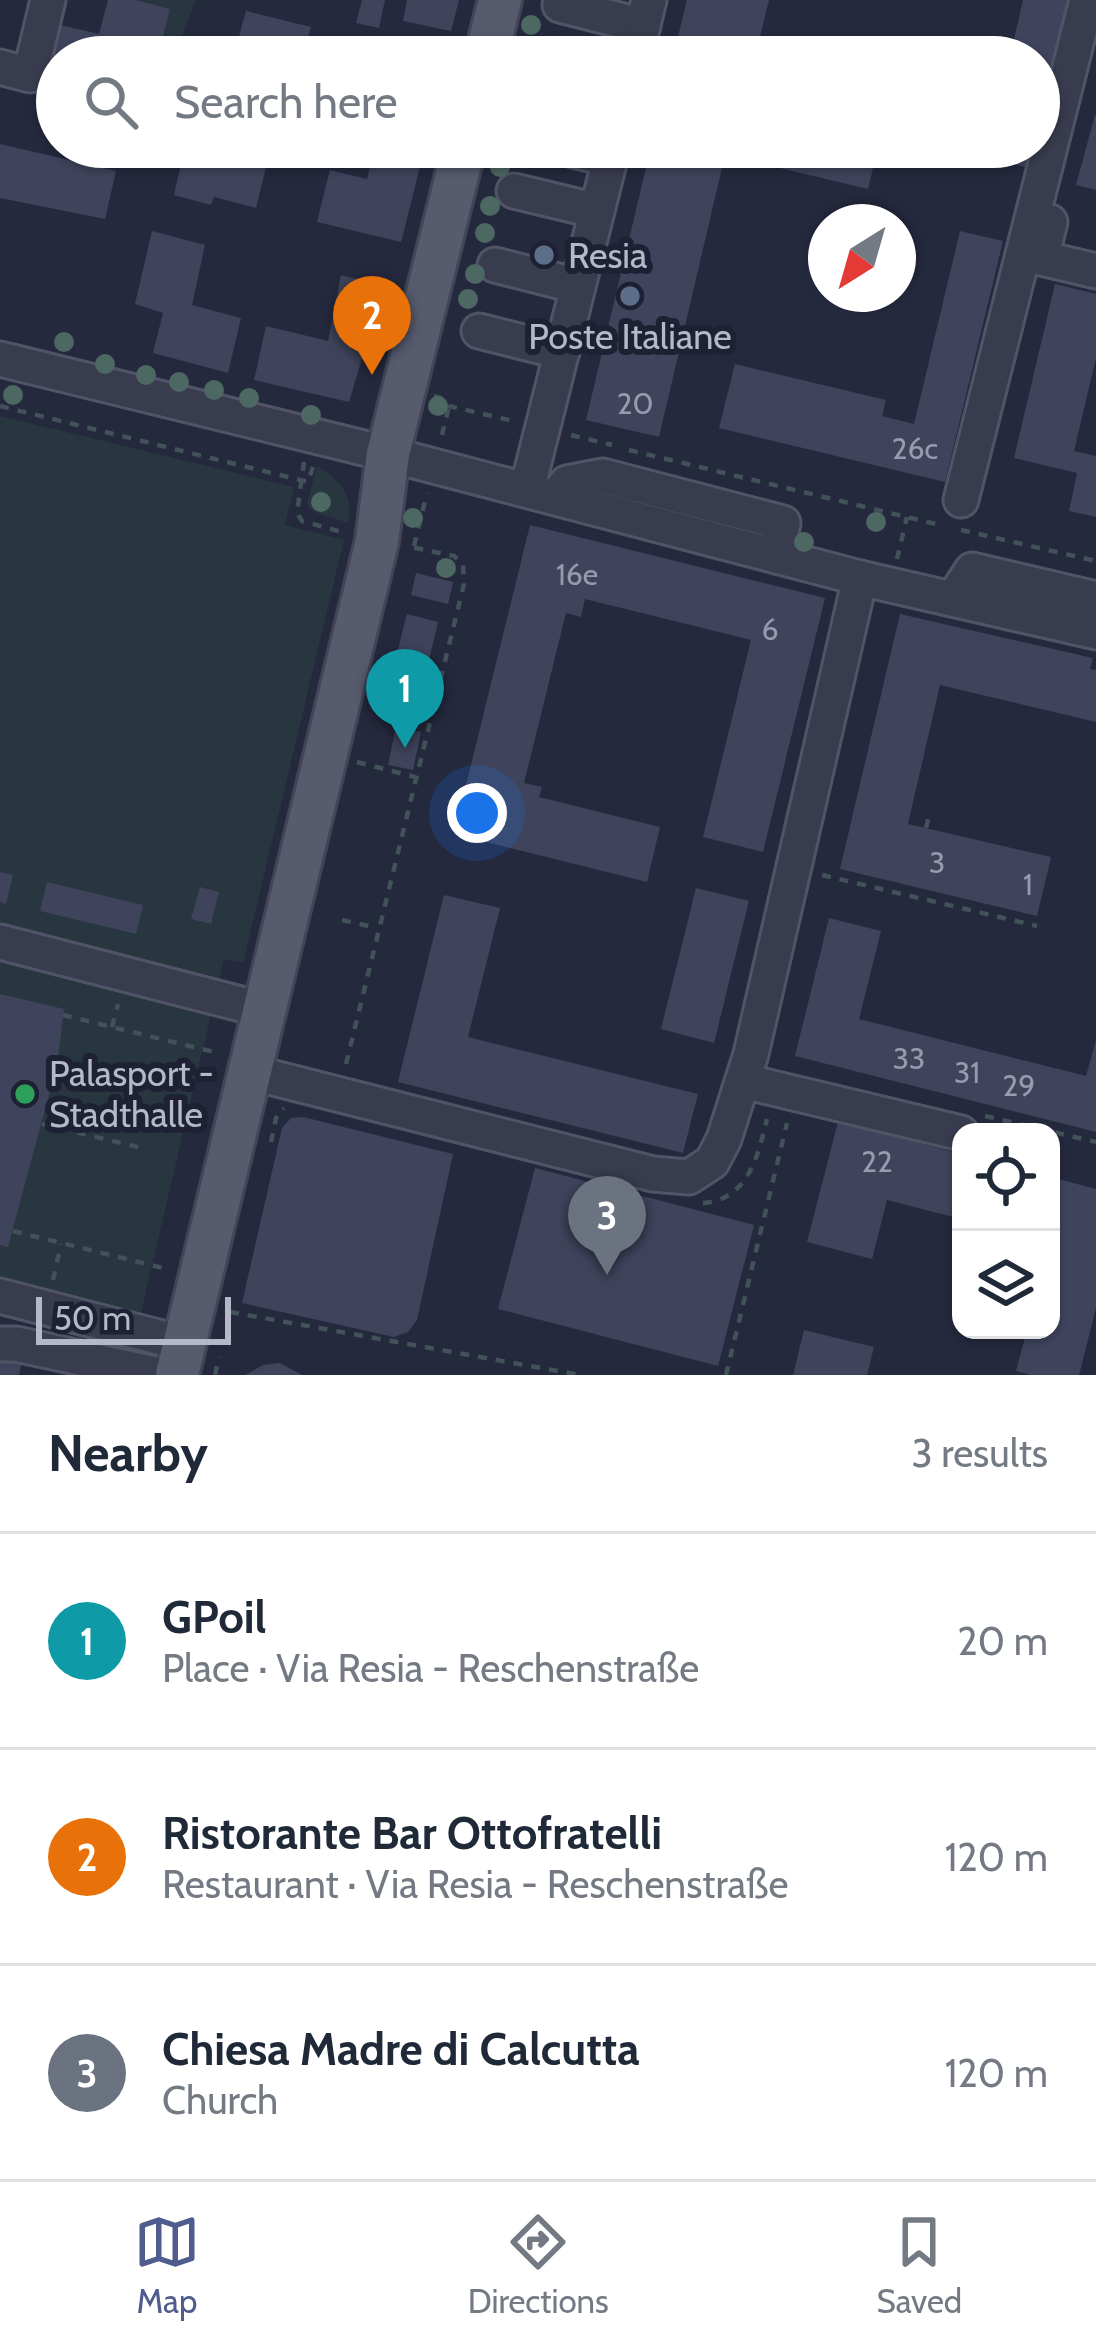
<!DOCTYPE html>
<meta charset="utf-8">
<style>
:root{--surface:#fff;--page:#f2f2f3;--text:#1f2937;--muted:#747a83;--line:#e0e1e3;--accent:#505c8d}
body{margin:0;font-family:Cabin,sans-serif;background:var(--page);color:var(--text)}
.controls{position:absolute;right:36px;bottom:36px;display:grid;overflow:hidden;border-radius:24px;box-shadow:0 3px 9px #0004}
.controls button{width:108px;height:108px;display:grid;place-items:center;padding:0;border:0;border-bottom:3px solid var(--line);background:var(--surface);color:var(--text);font:60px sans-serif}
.compass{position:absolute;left:808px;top:204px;width:108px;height:108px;border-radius:50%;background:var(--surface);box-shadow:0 3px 9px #0004;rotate:217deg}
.scale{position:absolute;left:36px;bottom:30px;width:195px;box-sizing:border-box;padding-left:12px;border:6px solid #b5b8c9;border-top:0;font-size:33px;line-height:42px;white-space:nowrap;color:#b5b8c9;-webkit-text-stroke:9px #1e2133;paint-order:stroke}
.you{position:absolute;left:477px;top:813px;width:42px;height:42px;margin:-30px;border:9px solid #fff;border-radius:50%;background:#1a73e8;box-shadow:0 0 0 18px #1a73e833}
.badge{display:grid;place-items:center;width:78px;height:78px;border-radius:50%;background:var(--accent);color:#fff;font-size:39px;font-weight:700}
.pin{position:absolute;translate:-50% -99px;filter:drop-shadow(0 3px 6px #0008)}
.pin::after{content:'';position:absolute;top:63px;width:42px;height:36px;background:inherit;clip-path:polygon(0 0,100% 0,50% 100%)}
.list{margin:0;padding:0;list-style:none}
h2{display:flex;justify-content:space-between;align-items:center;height:156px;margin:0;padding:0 48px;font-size:51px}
h2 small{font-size:39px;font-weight:400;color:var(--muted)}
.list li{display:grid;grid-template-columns:78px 1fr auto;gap:36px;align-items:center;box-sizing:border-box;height:216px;padding:0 48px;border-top:3px solid var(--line)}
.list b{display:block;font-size:45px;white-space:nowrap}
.list p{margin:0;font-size:39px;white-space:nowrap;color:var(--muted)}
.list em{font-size:39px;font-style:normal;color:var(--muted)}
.icon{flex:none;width:66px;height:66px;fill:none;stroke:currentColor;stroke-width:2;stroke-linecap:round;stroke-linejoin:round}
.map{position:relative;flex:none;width:1096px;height:1375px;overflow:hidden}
.search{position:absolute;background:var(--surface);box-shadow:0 3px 9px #0004;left:36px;right:36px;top:36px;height:132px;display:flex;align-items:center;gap:30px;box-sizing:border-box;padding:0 42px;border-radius:66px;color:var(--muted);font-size:45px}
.sheet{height:804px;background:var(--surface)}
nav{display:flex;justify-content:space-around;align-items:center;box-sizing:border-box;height:168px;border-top:3px solid var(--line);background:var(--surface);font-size:33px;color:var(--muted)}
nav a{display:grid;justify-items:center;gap:6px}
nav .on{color:var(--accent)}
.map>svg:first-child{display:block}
</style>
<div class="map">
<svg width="1096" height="1375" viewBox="0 0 1096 1375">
<rect width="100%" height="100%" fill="#25293e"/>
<g fill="#27363f">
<polygon points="136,0 196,0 174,57 158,57 170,9"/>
<polygon points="0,416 294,487 285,525 344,540 243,963 224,959 134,1342 0,1311"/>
<path d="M 317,466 C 340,481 354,495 348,523 L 312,511 L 307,504 Z"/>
</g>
<g fill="#3f445c">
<polygon points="108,0 136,0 170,9 158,57 57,57 57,95 39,90 56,24 99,34"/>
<polygon points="362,0 385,0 379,28 356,23"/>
<polygon points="407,0 459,0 451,31 403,21"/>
<polygon points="687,0 769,0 755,57 673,57"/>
<polygon points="1023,0 1072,0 1039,140 1039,57 1010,57"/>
<polygon points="246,11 311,27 302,57 247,57 248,51 236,47"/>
<polygon points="1095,115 1096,115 1096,190 1076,185"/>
<polygon points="0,144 116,171 105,219 0,198"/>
<polygon points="185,147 271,147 256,208 214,197 211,205 174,195"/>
<polygon points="375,147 425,147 401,242 317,222 330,170 367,179"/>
<polygon points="651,147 878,147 868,189 725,155 659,437 586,420"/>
<polygon points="991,147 1039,147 1035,169 988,159"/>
<polygon points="152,231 205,245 192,305 241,318 228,373 153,353 163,313 135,304"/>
<polygon points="960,231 1003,241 945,482 719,428 735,364 886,400 882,416 914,424"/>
<polygon points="341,275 389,287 373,351 365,348 349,402 254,380 266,326 328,341"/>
<polygon points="1055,284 1096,294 1096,358 1074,451 1096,456 1096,517 1069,511 1077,473 1014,458"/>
<polygon points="530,525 825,598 763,852 703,837 751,640 585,599 581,617 566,613 524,783 542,787 539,797 660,827 647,882 454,834"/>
<polygon points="416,573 453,582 448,604 411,595"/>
<polygon points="407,614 438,622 420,697 388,689"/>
<polygon points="900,614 1093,658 1090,669 1096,670 1096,722 940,685 908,824 1051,857 1037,916 840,869"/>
<polygon points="396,727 421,732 413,770 388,765"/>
<polygon points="0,872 13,875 6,904 0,902"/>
<polygon points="47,882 143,905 136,934 40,911"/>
<polygon points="200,887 219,892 211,924 191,919"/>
<polygon points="696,888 749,901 714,1043 661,1029"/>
<polygon points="444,895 500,908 468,1037 698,1094 683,1153 398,1082"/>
<polygon points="829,918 881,931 859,1019 1086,1076 1096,1040 1096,1132 795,1056"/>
<polygon points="0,994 64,1009 57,1065 8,1247 0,1245"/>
<polygon points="303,1117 453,1154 417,1320 408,1332 394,1337 242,1303 282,1128 291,1118"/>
<polygon points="838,1122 961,1154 961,1219 887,1200 872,1259 807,1242"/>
<polygon points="535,1168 754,1225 718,1366 498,1309"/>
<polygon points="1051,1177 1096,1189 1096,1308 1079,1375 1030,1375 1016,1371 1027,1330 1051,1330"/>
<polygon points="804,1330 874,1347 867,1375 793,1375"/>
<polygon points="0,1358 22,1362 19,1375 0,1375"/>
<polygon points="280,1363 302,1375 245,1375 263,1365"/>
</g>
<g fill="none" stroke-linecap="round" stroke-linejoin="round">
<defs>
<g id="minor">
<polyline points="560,5 643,26"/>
<polyline points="635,57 649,0"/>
<polyline points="0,67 30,75 48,0"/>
<polyline points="561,147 610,159"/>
<polyline points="514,191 597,211"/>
<polyline points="1050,222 1041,258 1096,271"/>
<polyline points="495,265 578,286"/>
<polyline points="479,331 562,352"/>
<polyline points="0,359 388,454 860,578 1096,632"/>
<polyline points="527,490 613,147"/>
<polyline points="555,497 567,483 603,476 783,523 776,556"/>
<polyline points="961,500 1087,0"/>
<polyline points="953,599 972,570 1096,599"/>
<polyline points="0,942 264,1010"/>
<polyline points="250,1072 653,1174 689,1177 712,1162 724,1139 751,1054 860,578"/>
<polyline points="743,1081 961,1133"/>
<polyline points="0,1296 185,1344"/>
<polyline points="0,1344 16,1344 159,1375"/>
</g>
<g id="major">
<polyline points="486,57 500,0"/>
<polyline points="177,1375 377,541 388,454 464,147"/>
</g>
</defs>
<use href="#minor" stroke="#515466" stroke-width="39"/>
<use href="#major" stroke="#424557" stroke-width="48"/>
<g stroke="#425259" stroke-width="4.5" stroke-dasharray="9 9" stroke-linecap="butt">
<polyline points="434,396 444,399 449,406 513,421"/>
<polyline points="0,406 308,482 314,464"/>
<polyline points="442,435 449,406"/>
<polyline points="571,435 612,445"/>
<polyline points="629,450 944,526"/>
<polyline points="304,462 297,513 302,521 342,532"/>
<polyline points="961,530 1096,561"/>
<polyline points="414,546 427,493"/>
<polyline points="897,559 907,517"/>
<polyline points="357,762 415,777"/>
<polyline points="926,828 929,816"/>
<polyline points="822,875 1037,926"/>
<polyline points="342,920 377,928"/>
<polyline points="63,1015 218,1053"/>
<polyline points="112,1027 118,1004"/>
<polyline points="346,1064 464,584 463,564 454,556 411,547"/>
<polyline points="985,1116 1096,1142"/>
<polyline points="42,1124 146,1149"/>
<polyline points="271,1142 276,1118 284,1108"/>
<path d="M 703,1203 C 748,1200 758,1156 767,1119"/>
<polyline points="13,1231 167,1269"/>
<polyline points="53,1280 61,1244"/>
<polyline points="230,1312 580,1375"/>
<polyline points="215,1375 219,1357"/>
<polyline points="726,1375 787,1123"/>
</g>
<use href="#minor" stroke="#393c4e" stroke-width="33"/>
<use href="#major" stroke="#575b6e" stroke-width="42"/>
</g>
<g fill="#4d6763">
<circle cx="531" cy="25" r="10"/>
<circle cx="500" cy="167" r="10"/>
<circle cx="490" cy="206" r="10"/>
<circle cx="485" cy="233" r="10"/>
<circle cx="475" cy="274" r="10"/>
<circle cx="468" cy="299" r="10"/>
<circle cx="394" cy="314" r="10"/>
<circle cx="64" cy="342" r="10"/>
<circle cx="105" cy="364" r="10"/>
<circle cx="146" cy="375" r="10"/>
<circle cx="179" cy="382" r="10"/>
<circle cx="214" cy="390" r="10"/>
<circle cx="13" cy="395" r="10"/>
<circle cx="249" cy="398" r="10"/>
<circle cx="438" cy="406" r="10"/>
<circle cx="311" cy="415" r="10"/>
<circle cx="321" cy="502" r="10"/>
<circle cx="413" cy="518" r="10"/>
<circle cx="876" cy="522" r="10"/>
<circle cx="804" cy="542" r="10"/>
<circle cx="446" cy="568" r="10"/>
</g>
<g fill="#5c6f8a" stroke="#1e2133" stroke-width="4.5">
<circle cx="544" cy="255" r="12"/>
<circle cx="630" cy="296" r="12"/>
</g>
<circle fill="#2e9e5b" stroke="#1e2133" stroke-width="4.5" cx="25" cy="1094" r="12"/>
<g text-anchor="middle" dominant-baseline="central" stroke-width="12" stroke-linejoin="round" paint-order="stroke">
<g font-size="30" fill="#989bae">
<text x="635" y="403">20</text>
<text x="915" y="448">26c</text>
<text x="577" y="574">16e</text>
<text x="770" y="629">6</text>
<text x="937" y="862">3</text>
<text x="1028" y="884">1</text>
<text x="909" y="1058">33</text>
<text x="967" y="1072">31</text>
<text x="1019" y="1085">29</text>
<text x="877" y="1161">22</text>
</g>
<g font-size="36" fill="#b5b8c9" stroke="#1e2133" text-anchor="start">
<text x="568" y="255">Resia</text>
<text x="630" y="336" text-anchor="middle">Poste Italiane</text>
<text x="49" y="1073">Palasport -<tspan x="49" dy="41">Stadthalle</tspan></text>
</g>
</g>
</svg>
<div class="controls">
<button><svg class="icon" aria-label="locate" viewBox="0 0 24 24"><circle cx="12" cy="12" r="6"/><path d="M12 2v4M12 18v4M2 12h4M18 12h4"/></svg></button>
<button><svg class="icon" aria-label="layers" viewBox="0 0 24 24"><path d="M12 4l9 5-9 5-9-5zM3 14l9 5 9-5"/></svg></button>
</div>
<svg class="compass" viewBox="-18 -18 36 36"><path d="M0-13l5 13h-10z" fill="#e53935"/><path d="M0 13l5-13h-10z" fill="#747a83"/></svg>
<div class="scale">50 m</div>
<div class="you"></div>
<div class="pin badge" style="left:405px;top:748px;background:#0f9aa8">1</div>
<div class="pin badge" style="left:372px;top:375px;background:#e8710a">2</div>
<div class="pin badge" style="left:607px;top:1275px;background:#6b7280">3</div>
<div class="search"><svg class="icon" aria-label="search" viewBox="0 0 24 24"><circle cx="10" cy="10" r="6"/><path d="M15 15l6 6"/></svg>Search here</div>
</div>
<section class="sheet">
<h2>Nearby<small>3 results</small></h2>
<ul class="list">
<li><span class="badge" style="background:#0f9aa8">1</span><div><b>GPoil</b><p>Place · Via Resia - Reschenstraße</p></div><em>20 m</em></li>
<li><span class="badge" style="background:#e8710a">2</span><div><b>Ristorante Bar Ottofratelli</b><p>Restaurant · Via Resia - Reschenstraße</p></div><em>120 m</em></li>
<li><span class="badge" style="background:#6b7280">3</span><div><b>Chiesa Madre di Calcutta</b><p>Church</p></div><em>120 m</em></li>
</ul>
</section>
<nav>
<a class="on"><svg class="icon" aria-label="map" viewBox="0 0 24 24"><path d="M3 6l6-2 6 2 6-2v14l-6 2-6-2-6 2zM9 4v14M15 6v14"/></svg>Map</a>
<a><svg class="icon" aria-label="directions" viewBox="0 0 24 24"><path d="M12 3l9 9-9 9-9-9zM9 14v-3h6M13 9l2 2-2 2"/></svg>Directions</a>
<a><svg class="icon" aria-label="saved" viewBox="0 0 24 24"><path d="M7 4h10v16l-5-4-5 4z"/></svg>Saved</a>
</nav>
